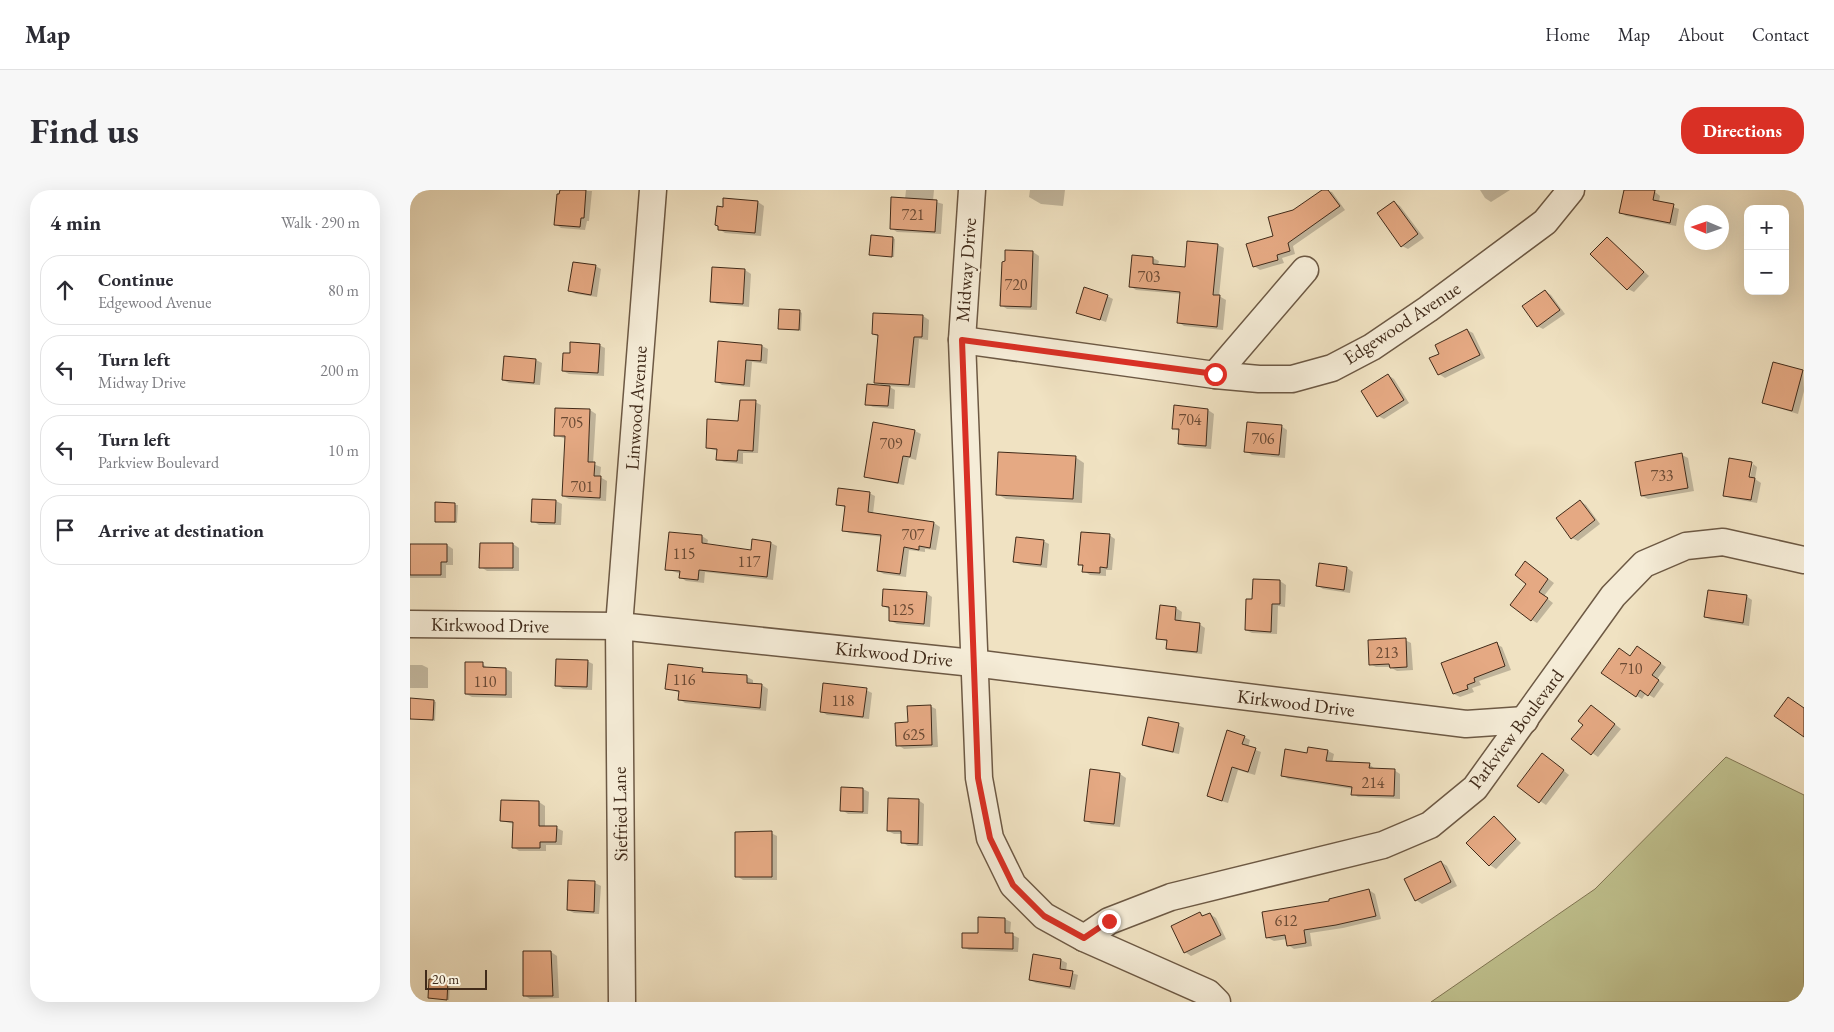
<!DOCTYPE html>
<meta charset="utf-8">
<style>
:root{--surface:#fff;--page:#f7f7f7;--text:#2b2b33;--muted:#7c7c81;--line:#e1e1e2;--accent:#d93025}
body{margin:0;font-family:"EB Garamond",serif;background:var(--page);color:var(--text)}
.controls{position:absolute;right:15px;top:15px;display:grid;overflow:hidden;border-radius:10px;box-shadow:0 5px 20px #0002}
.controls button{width:45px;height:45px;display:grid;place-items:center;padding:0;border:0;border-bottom:1px solid var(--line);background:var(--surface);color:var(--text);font:25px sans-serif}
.compass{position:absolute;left:1274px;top:15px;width:45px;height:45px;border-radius:50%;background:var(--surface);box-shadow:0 5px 20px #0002;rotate:272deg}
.scale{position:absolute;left:15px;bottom:12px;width:62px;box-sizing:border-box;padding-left:5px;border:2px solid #412b1a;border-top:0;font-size:14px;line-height:18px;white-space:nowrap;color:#412b1a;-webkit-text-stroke:4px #f5ecd7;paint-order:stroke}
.stop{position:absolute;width:15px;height:15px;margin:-11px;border:4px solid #d93025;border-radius:50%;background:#fff}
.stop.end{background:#d93025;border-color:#fff;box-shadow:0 1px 5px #0008}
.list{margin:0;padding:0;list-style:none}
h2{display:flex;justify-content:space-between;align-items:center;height:65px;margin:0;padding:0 20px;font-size:21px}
h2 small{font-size:16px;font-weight:400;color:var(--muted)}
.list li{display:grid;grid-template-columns:32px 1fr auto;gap:15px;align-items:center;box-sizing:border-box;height:70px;margin:0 10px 10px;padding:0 10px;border:1px solid var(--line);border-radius:20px}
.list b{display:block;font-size:19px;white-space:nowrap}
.list p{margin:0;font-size:16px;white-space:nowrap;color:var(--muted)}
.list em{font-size:16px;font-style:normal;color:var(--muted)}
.icon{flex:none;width:28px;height:28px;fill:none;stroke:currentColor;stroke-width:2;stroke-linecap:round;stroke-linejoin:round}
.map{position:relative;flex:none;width:1394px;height:812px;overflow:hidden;border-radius:20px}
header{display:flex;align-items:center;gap:30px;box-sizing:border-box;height:70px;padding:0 25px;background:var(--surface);border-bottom:1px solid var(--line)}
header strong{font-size:24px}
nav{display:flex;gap:28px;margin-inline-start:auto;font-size:18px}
.intro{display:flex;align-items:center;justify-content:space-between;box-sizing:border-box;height:120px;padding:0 30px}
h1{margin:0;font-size:35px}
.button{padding:12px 22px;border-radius:20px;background:var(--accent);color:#fff;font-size:18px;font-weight:700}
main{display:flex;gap:30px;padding:0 30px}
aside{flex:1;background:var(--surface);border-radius:20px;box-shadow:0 5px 20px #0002}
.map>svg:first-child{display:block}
</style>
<header>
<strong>Map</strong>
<nav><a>Home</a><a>Map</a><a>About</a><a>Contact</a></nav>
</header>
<div class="intro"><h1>Find us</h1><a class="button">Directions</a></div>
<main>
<aside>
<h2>4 min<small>Walk · 290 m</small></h2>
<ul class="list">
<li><svg class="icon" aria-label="ahead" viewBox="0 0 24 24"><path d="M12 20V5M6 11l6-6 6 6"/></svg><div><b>Continue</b><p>Edgewood Avenue</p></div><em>80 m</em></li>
<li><svg class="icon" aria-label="left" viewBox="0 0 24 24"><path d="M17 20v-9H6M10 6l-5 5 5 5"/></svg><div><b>Turn left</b><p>Midway Drive</p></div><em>200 m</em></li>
<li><svg class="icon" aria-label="left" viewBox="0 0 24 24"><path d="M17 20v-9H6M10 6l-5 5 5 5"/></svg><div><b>Turn left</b><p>Parkview Boulevard</p></div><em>10 m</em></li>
<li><svg class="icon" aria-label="arrive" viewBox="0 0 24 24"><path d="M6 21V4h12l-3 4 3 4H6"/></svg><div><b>Arrive at destination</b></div></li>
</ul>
</aside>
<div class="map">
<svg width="1394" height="812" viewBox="0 0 1394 812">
<rect width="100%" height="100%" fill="#f0e2c2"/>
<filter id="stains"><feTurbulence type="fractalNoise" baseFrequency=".004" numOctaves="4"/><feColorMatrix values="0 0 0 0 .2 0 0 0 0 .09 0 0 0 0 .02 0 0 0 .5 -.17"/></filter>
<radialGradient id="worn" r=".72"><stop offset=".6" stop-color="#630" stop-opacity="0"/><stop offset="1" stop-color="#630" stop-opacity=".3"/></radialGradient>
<polygon fill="#c0c28f" stroke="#807654" points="1316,567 1394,605 1394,812 1021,812 1185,699"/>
<g fill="#0003">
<polygon points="151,0 182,1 179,31 177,31 175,40 151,38 145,34"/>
<polygon points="496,0 524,0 523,11 533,14 531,44 487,42 481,38 495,9"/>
<polygon points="620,0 655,0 653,16 631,14 619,7"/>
<polygon points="914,0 922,2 935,20 883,56 885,64 872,68 874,73 850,80 844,76 884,21"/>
<polygon points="1070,0 1100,0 1081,12 1075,8"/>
<polygon points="1215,0 1245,2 1250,6 1249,12 1269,19 1266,36 1216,26 1210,22"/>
<polygon points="348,12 354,16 351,46 315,43 309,39 314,18"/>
<polygon points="984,12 990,16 1014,48 998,59 992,56"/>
<polygon points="483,48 485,49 484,67 461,65"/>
<polygon points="1197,48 1239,86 1224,102 1218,99"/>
<polygon points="808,55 814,58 809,106 816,110 813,140 774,136 768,132 771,104 726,100 720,96 743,68 749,71 748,75 776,78"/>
<polygon points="597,61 623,62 629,66 627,120 597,119 591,115"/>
<polygon points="185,76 191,79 187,107 166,104 160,101"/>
<polygon points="303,78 335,80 341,84 339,117 307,114 301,111"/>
<polygon points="1135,101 1141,105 1155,124 1133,139 1127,136"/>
<polygon points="697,106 703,109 696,132 667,122"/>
<polygon points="389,121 392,123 391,141 369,138"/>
<polygon points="513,126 519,130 518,150 509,149 505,198 478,196 485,200 484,219 463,217 457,214 473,196 466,192 469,147 463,144"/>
<polygon points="1057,140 1063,143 1075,168 1035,188 1029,184 1030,164"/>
<polygon points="309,152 352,156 358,159 357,174 342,172 340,197 312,195 306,191"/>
<polygon points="189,155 195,158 194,186 159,184 153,181 161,165"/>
<polygon points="95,167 126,170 132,173 130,195 99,193 93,190"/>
<polygon points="1393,181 1394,201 1388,224 1353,213"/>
<polygon points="978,185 984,189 999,213 974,229 968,226"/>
<polygon points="345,212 351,215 348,263 333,263 333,274 314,272 308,269 308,261 297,258 330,232"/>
<polygon points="765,216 798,220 804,224 801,259 775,257 769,254 770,242 764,238"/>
<polygon points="180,220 186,224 183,274 191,277 190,287 197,291 196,311 159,309 153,306 156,249 145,245"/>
<polygon points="871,236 877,240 875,268 842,265 836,261"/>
<polygon points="505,241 511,244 506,270 499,268 494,295 461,289 455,286"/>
<polygon points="1272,265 1278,268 1284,301 1238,309 1232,306"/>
<polygon points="665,267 674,273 672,313 596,309 587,304"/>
<polygon points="1320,270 1342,273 1337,293 1339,293 1343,274 1347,277 1345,289 1351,293 1347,313 1320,308 1314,305"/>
<polygon points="459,303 465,306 463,324 524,333 530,337 526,360 515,359 515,362 499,360 496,387 474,384 468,381 472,347 439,343 433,340 436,318 428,314"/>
<polygon points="146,311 152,314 151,335 129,335 123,331"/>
<polygon points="1170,311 1176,315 1190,334 1168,351 1162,348"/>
<polygon points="27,314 48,315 47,333 27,331"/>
<polygon points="699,345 705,349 702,380 696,380 696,386 680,385 674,381 674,377 669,374"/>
<polygon points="292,346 298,350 297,355 342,361 344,351 361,353 367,356 363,390 295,382 294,393 276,391 270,387 271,384 256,379"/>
<polygon points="633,351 639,354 637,378 611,375 605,372"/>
<polygon points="103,354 109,358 109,381 77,381 71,377"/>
<polygon points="0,355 37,355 43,359 43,375 36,375 36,388 0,388"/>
<polygon points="910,374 937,378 943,382 940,403 913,399 907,395"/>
<polygon points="1121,376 1144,393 1134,406 1143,413 1127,433 1122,430 1118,393"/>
<polygon points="844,390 870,391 876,395 875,417 868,416 867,444 842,443 836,440 844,411"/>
<polygon points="516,403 522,407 520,437 487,434 481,431 479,419 473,416"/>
<polygon points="1336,406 1342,410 1339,436 1301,430 1295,427"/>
<polygon points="766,418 772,422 771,432 789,434 795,438 792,464 763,461 757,458 758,452 748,448"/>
<polygon points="995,450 1001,453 1003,480 987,481 980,477 966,477 960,474"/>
<polygon points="1086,454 1092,457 1101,480 1069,491 1071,495 1062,498 1064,502 1050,507 1044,504 1033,474"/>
<polygon points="1233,461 1256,477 1247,489 1254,494 1244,508 1236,503 1232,509 1227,506 1215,463 1221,467"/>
<polygon points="177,471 183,474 182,500 153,499 147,495"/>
<polygon points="72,473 78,479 96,479 102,482 102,508 62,507 56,504"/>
<polygon points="0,475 12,475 18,478 18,498 0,498"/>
<polygon points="292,480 298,484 337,487 343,490 343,495 352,495 358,499 356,521 275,513 269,509 270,503 257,498"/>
<polygon points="456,500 462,503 459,529 417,525 411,521"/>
<polygon points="23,511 26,512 25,531 0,528"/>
<polygon points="520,516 526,519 528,557 494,559 488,555 499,533"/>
<polygon points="1187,520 1211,539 1188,567 1163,549"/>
<polygon points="768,535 774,538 769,564 739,558 733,555"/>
<polygon points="834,547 840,550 838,557 851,562 845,585 828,580 818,613 805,609 799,606"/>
<polygon points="918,561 924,564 922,573 959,574 965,579 984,580 990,584 990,609 948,607 943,604 943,599 878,589 872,585"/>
<polygon points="1138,568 1159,585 1136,615 1108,596"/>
<polygon points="710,584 716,588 710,637 681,634 675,630"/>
<polygon points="432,598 453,599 459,602 458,624 438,624 432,620"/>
<polygon points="508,610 514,614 513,656 498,656 492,652 493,644 484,644 478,641"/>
<polygon points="92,611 129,612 135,616 135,637 147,638 153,641 152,655 136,655 136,661 109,661 103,657 104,634 91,631"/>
<polygon points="1084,627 1111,653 1086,679 1080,675"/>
<polygon points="361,643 367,646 367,690 333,690 327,686"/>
<polygon points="1031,672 1037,676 1047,696 1012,714 1006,710"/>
<polygon points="160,691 185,693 191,696 189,724 164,723 158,720"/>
<polygon points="959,700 965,704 971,729 933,738 900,743 902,756 884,759 878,755 877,749 864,751 858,748 921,712"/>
<polygon points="790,724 795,726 800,724 806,728 816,749 781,766 775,762"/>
<polygon points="595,729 601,732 600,744 609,748 608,762 559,760 553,757 569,744"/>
<polygon points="141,762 147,766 149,808 120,809 114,805"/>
<polygon points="624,766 651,770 657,773 656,781 668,785 665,800 626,793 620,790"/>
<polygon points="38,792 40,793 39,810 19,808"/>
</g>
<g fill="#e5a983" stroke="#412b1a">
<polygon points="150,0 176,0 174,28 171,28 170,37 144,35 147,4 149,4"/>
<polygon points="912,0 918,0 930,16 878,53 880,61 867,65 868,70 843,77 836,54 863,46 858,27 883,20"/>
<polygon points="1214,0 1245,0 1243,10 1264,14 1260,33 1209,23"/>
<polygon points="481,7 527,10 525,42 480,39"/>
<polygon points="313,8 348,11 345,43 308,40 308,36 305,35 307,16 313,17"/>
<polygon points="984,11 1008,44 991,57 967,23"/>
<polygon points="461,45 483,47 482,67 459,65"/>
<polygon points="1197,47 1234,82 1217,100 1180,64"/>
<polygon points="777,51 808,54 803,105 810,105 807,137 767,133 770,102 719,97 722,65 743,67 743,74 775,77"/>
<polygon points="595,60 623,61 621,117 590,116 592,72 595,71"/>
<polygon points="163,72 186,75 181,105 158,101"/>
<polygon points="302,77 335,79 333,114 300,112"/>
<polygon points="674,97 698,105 690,130 666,123"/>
<polygon points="1135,100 1150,120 1127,137 1112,116"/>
<polygon points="369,119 390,120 389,140 368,139"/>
<polygon points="463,123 513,125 512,147 504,147 499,195 464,193 468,145 462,144"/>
<polygon points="1057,139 1070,165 1028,185 1019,168 1029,164 1025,155"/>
<polygon points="308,151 352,155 351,171 336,170 334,195 305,192"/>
<polygon points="160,152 190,154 188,183 152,181 153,163 160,163"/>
<polygon points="94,166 126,169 124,193 92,190"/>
<polygon points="1363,172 1393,180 1382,221 1352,213"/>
<polygon points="978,184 994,210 967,227 951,201"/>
<polygon points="457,194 480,196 478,216 455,215"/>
<polygon points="330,210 346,210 343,261 328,260 327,271 306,270 307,259 296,258 297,229 328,231"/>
<polygon points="764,215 798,219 796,256 768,254 769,239 762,239"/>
<polygon points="145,218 180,219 178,272 185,272 184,286 191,286 190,308 152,306 155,246 144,246"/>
<polygon points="463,232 505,240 500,267 493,266 488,293 454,287"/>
<polygon points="837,232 872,235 869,265 834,262"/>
<polygon points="588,262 666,266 663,309 586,305"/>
<polygon points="1272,263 1278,298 1231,306 1225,272"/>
<polygon points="1319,268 1342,272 1339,287 1345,288 1341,310 1313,306"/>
<polygon points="428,298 460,302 458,322 524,332 520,358 509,356 509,360 494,357 490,384 467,381 471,345 432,341 435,316 426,315"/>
<polygon points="122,309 146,310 145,333 121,332"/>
<polygon points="1170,310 1185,330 1161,349 1146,328"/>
<polygon points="25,312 45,313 45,332 25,332"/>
<polygon points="259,342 292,345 292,353 341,360 342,349 361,352 357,387 289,380 288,390 269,388 270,381 255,380"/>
<polygon points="671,342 700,344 697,378 690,377 690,383 672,382 673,375 668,375"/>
<polygon points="606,347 634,350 631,375 603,372"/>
<polygon points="70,353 103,353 103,378 69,378"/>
<polygon points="0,354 37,354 37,372 31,372 31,385 0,385"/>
<polygon points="1115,371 1138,389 1129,402 1138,408 1121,431 1100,415 1116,394 1105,385"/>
<polygon points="909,373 937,377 934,400 906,396"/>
<polygon points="843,389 870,390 870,414 862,414 861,442 835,440 836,409 842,409"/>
<polygon points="473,399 517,402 514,434 479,431 479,417 472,416"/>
<polygon points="1298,400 1337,405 1333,433 1294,427"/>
<polygon points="750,415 766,417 765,430 790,433 787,462 756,459 757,450 746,449"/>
<polygon points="996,448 997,477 980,478 979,474 959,475 958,450"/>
<polygon points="1087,452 1095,476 1064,488 1065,492 1057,495 1058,499 1043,504 1031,473"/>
<polygon points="1227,456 1251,473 1242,485 1249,490 1238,506 1230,500 1226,507 1191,483 1209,458 1220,466"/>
<polygon points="146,469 178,470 177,497 145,496"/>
<polygon points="55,472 73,472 73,477 96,478 96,505 55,504"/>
<polygon points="258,474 293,478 292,482 337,485 337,493 352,494 350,518 268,510 269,501 255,499"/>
<polygon points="413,493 457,498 453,527 410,522"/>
<polygon points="1378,507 1394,518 1394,547 1364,526"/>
<polygon points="0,508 24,510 23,530 0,529"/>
<polygon points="521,515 522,555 486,556 485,533 498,532 497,516"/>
<polygon points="1181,515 1205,534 1181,565 1161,549 1173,535 1168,531"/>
<polygon points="738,527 769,533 763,562 732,555"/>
<polygon points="817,540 835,546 832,554 846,558 838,582 822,577 812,611 797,606"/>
<polygon points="898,557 918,560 916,571 960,573 959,578 985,579 984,606 941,605 942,597 871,586 875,559 897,563"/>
<polygon points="1132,563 1154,580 1129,613 1107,596"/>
<polygon points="680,579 710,583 704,634 674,631"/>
<polygon points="431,597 453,598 453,622 430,621"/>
<polygon points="478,608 509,609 508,654 491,653 491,641 477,641"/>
<polygon points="91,610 129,611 129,636 147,636 146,652 130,652 130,658 102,658 103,632 90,631"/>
<polygon points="1084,626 1106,649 1079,676 1056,653"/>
<polygon points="362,641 362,687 325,687 325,642"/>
<polygon points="1031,671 1041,692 1005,711 994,689"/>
<polygon points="158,690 185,691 184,722 157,720"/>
<polygon points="959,699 966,726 926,735 894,740 896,753 877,756 875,745 856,748 852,722 919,711 919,709"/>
<polygon points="790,722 792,726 800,723 811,745 774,763 761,736"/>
<polygon points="568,727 595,728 595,743 603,743 603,759 552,758 552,743 568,743"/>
<polygon points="113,761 141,761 143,806 113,806"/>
<polygon points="623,764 651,769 650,779 663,781 660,797 619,790"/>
<polygon points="19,789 38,790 37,810 18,808"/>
</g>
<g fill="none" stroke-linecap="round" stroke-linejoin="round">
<defs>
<g id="minor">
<polyline points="562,0 552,150 569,588 580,648 603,695 634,726 674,748 798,803 807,812"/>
<polyline points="552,150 805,185 849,189 882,189 922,178 962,157 1018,119 1135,32 1161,0"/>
<polyline points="805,185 895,80"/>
<polyline points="0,434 209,436 563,473 1056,534 1115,530"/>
<polyline points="674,748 699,731 761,707 973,655 1020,635 1065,598 1203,406 1234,374 1276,356 1313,352 1394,370"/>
<polyline points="212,812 209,436 243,0"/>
</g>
</defs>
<use href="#minor" stroke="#6d5944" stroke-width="29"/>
<use href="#minor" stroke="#f5ecd7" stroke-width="26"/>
</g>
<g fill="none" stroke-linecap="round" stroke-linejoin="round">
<polyline stroke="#d93025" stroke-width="6" points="699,731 674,748 634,726 603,695 580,648 568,588 552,150 805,184"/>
</g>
<g text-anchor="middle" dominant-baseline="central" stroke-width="5" stroke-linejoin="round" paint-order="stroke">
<g font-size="16" fill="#6a4a34">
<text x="503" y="24">721</text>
<text x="739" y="86">703</text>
<text x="606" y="94">720</text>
<text x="780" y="229">704</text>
<text x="162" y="232">705</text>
<text x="853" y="248">706</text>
<text x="481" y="253">709</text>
<text x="1252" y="285">733</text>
<text x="172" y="296">701</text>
<text x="503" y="344">707</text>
<text x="274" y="363">115</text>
<text x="339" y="371">117</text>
<text x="493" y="419">125</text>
<text x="977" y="462">213</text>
<text x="1221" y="478">710</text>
<text x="274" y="489">116</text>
<text x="75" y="491">110</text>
<text x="433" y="510">118</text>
<text x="504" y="544">625</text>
<text x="963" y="592">214</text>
<text x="876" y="730">612</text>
</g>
<g font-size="19" fill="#412b1a" stroke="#f5ecd7">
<text transform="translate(556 80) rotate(-86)">Midway Drive</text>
<text transform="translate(992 133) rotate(-33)">Edgewood Avenue</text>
<text transform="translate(226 218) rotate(-86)">Linwood Avenue</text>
<text transform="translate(80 435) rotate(1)">Kirkwood Drive</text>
<text transform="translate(484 464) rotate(6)">Kirkwood Drive</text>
<text transform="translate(886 513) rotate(7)">Kirkwood Drive</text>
<text transform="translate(1106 539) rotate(-53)">Parkview Boulevard</text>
<text transform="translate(210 624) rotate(-91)">Siefried Lane</text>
</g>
</g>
<rect width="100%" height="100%" filter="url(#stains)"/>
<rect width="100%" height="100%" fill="url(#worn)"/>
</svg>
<div class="controls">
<button>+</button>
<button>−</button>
</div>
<svg class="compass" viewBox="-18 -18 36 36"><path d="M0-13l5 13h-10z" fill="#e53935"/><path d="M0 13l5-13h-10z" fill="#7c7c81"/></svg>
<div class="scale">20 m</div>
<div class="stop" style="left:805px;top:184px"></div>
<div class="stop end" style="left:699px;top:731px"></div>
</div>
</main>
